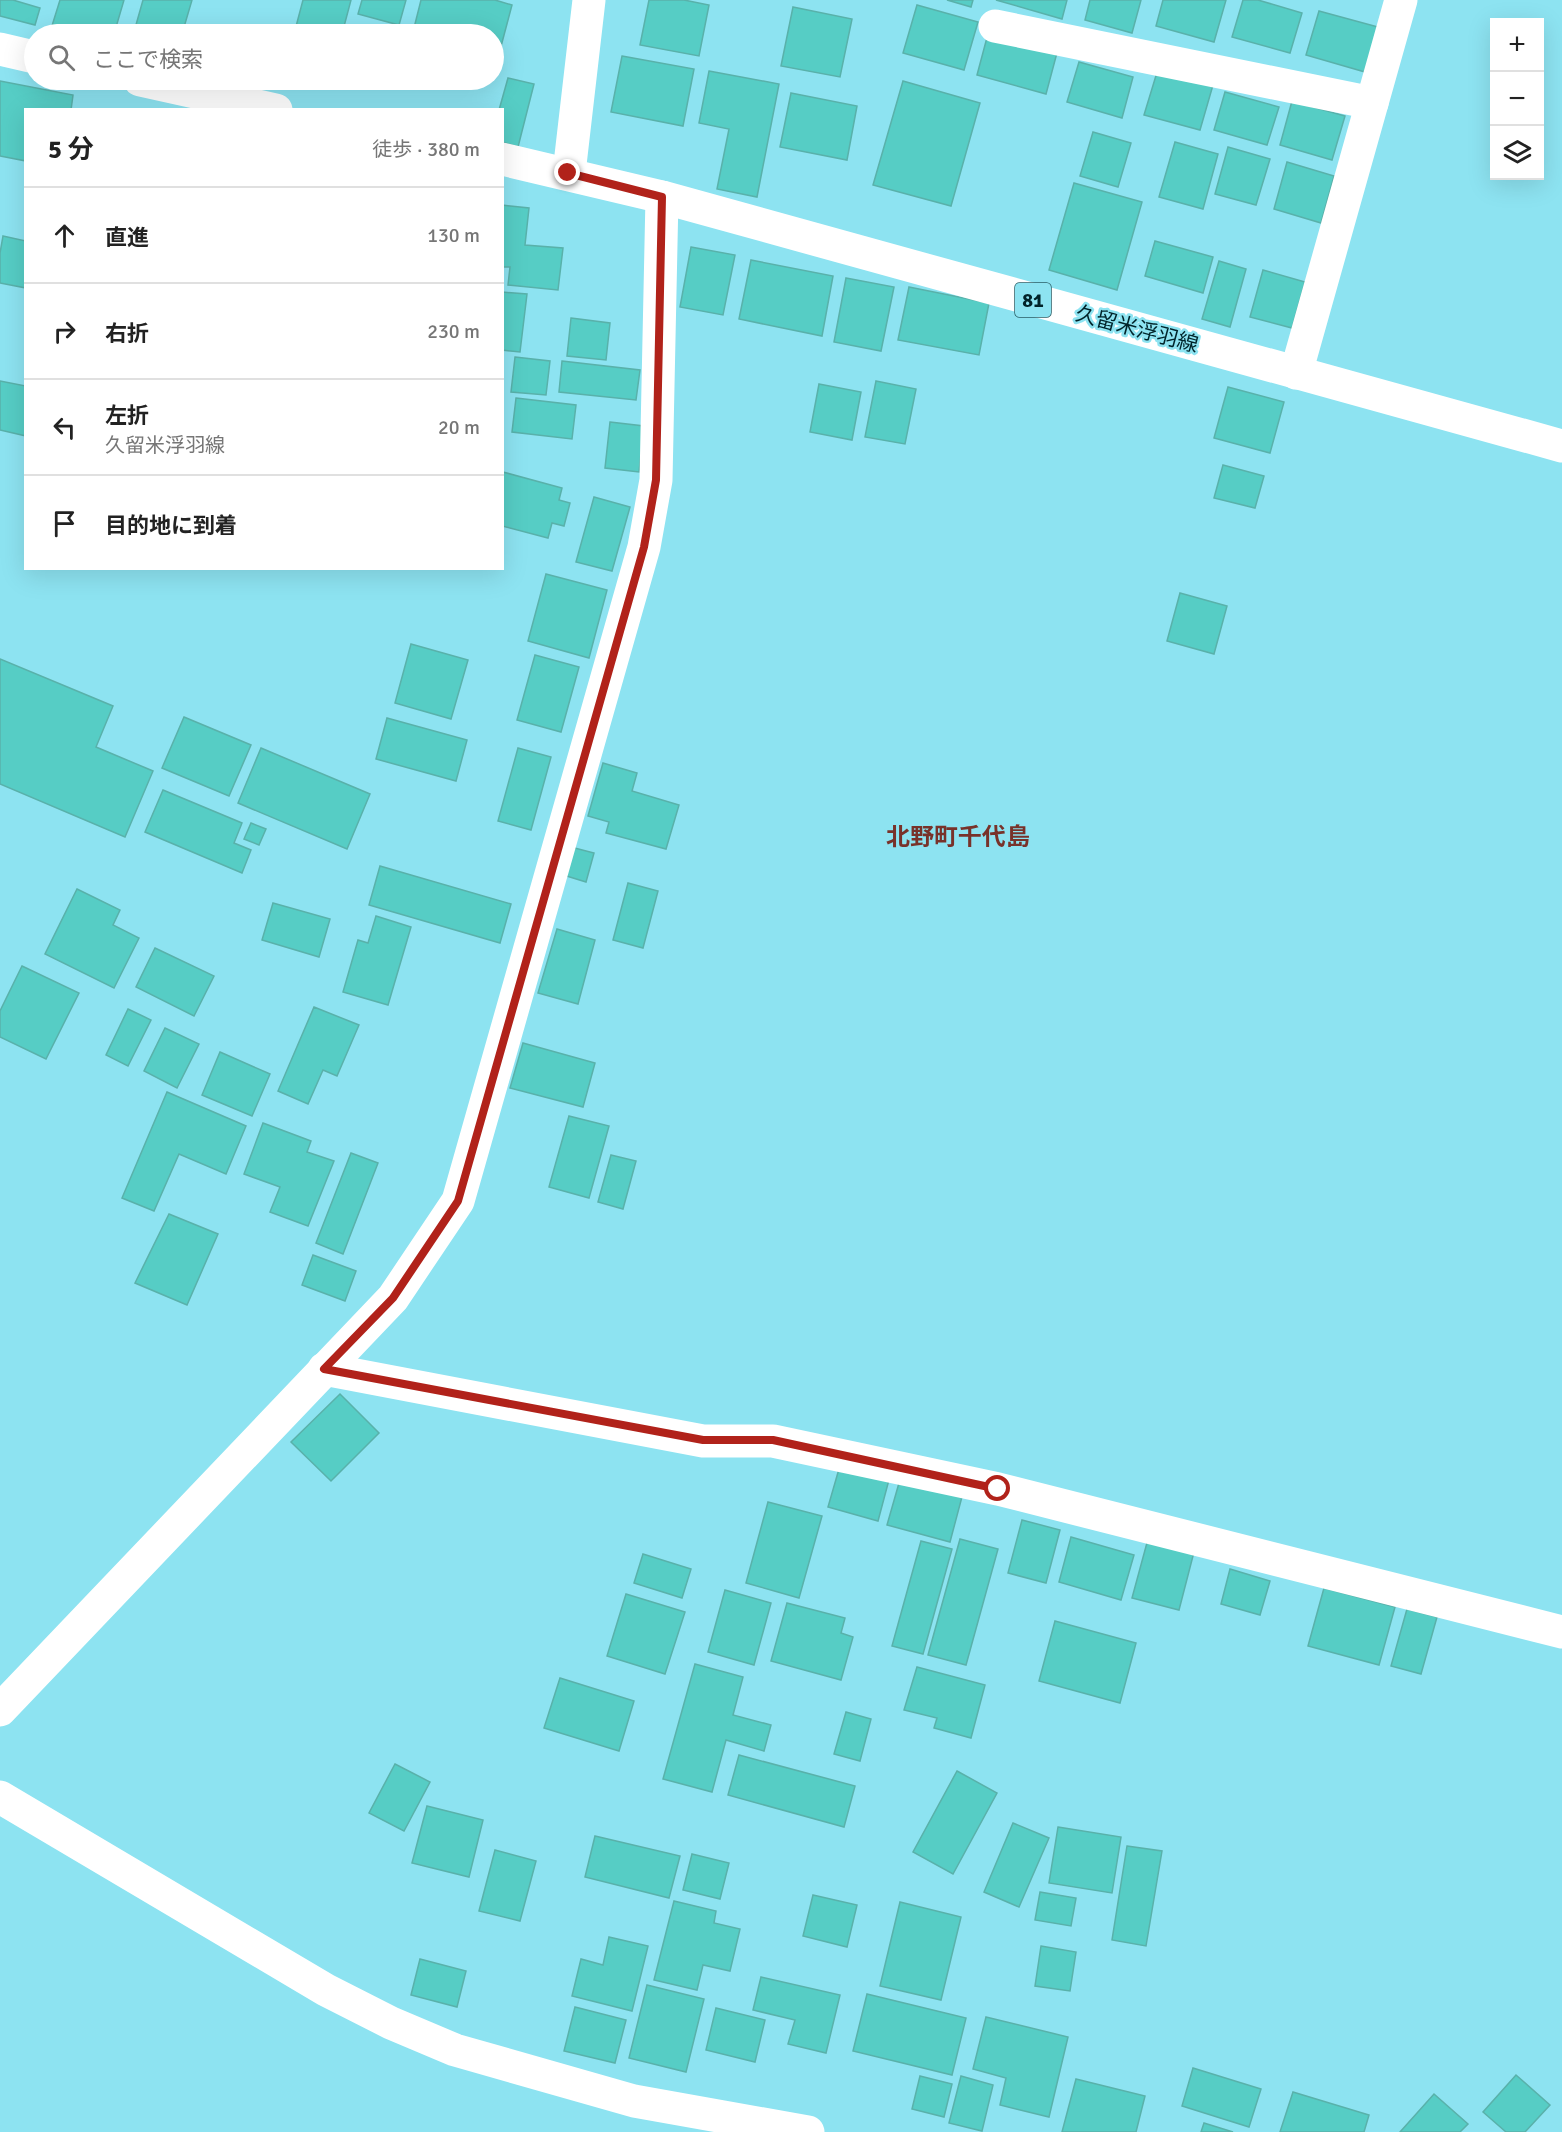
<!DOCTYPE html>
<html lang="ja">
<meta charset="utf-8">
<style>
:root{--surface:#fff;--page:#f2f2f2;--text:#222;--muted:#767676;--line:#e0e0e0}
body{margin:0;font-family:Signika,"Noto Sans JP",sans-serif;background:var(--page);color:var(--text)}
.controls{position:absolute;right:18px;top:18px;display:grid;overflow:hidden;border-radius:0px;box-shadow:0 6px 24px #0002}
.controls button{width:54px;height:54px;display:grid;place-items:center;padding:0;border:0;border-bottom:2px solid var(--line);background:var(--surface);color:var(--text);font:30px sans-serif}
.stop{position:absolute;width:18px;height:18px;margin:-14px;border:4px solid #b1221a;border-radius:50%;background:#fff}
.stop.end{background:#b1221a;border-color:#fff;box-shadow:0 2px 6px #0008}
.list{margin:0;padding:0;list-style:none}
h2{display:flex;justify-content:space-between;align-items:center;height:78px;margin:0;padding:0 24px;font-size:26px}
h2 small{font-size:20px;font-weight:400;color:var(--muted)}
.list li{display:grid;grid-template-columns:39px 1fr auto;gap:18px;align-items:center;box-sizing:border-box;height:96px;padding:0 24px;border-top:2px solid var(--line)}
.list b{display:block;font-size:22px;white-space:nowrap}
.list p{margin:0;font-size:20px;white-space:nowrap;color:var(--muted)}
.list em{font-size:20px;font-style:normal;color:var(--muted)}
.icon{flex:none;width:33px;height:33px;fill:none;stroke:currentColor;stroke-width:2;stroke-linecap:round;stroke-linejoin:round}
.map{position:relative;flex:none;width:1562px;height:2132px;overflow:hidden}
.search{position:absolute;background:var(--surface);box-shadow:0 6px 24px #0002;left:24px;top:24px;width:480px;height:66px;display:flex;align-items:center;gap:15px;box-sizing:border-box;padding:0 21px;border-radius:33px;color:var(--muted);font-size:22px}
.panel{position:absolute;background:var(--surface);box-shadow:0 6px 24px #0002;left:24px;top:108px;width:480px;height:462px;border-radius:0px}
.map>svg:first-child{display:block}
</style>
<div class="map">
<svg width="1562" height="2132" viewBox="0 0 1562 2132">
<rect width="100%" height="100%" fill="#8de3f1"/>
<g fill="#56cdc5" stroke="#59b1aa" stroke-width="1.5">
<polygon points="0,0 13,0 40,8 35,25 0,16"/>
<polygon points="60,0 124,0 114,34 70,34 51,29"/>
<polygon points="143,0 192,0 182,34 144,34 134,32"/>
<polygon points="303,0 351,0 342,34 294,34"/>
<polygon points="362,0 406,0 399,25 358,14"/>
<polygon points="421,0 495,0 512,5 499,54 494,53 494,34 422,34 413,32"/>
<polygon points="649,0 684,0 709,5 699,56 640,45"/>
<polygon points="947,0 973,0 971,7"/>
<polygon points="996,0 1067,0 1062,19"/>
<polygon points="1090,0 1141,0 1132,33 1085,20"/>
<polygon points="1163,0 1226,0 1214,42 1156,26"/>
<polygon points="1243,0 1258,0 1302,13 1290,53 1232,37"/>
<polygon points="917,5 978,22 964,70 903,53"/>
<polygon points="793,7 852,19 840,77 781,66"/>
<polygon points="1319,11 1378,27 1365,72 1306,55"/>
<polygon points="989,30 1058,49 1046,94 977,75"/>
<polygon points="622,56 694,69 683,126 611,112"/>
<polygon points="1079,62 1133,77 1122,118 1067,102"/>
<polygon points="1158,69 1213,85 1200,130 1144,115"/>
<polygon points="709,71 779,84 757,197 717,189 729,129 699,123"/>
<polygon points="508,78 534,84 518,147 502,142 502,110 499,110"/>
<polygon points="0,81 73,95 71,110 26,110 26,161 0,156"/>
<polygon points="903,81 980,103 951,206 873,185"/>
<polygon points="1225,92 1279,107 1267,145 1214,130"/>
<polygon points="791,93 857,106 847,160 780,147"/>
<polygon points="1292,101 1345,116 1332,160 1280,145"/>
<polygon points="1093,132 1131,143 1118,187 1080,176"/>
<polygon points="1175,142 1218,154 1203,209 1159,197"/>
<polygon points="1228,147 1270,159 1256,205 1215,194"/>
<polygon points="1287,162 1334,176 1321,223 1274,209"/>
<polygon points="1074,183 1142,202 1117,290 1049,270"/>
<polygon points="502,205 529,208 525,245 563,248 558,290 508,285 510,267 502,267"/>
<polygon points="3,236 26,241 26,288 0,283 0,253"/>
<polygon points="1155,241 1213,257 1203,293 1145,276"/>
<polygon points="691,247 735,255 723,315 680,307"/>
<polygon points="751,260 833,276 822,336 739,319"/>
<polygon points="1219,261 1246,269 1230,327 1202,319"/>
<polygon points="1263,270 1305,282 1292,328 1250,317"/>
<polygon points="846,278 894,287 881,351 834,342"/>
<polygon points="909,287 989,303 979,355 898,340"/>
<polygon points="502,292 527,294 520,352 502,350"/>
<polygon points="571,318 610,323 606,360 567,356"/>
<polygon points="515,357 550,361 546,395 511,392"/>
<polygon points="562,361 640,370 636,400 559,392"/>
<polygon points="0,381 26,386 26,436 0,430"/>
<polygon points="876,381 916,389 905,444 865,437"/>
<polygon points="819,384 861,392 852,440 810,432"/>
<polygon points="1228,387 1284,402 1270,453 1214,438"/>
<polygon points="516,398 576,405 572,439 512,432"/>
<polygon points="610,422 644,426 639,472 605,468"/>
<polygon points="1223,465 1264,476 1255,508 1214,498"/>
<polygon points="503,472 562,488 559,500 570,503 564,526 552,523 548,538 502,526"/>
<polygon points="594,497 630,507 612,571 576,562"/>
<polygon points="546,574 607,590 589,658 528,641"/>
<polygon points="1180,593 1227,606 1214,654 1167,641"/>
<polygon points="411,644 468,660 451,719 395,703"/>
<polygon points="535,655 579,667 561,732 517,720"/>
<polygon points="0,659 113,706 96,747 153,771 125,837 0,784"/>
<polygon points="184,717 251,745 229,796 162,768"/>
<polygon points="387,718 467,740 456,781 376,759"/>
<polygon points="261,748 370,794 347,849 238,803"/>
<polygon points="518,748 551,757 531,830 498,821"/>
<polygon points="603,763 637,773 632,791 679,805 666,849 606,833 609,822 588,816"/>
<polygon points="163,790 242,823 234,843 251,850 242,873 145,832"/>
<polygon points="251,823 266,829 259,845 244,839"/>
<polygon points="567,846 594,853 586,882 560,874"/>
<polygon points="380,866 511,904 500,943 369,905"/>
<polygon points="628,883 658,891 643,948 613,940"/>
<polygon points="77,889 120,910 113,925 139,938 114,988 45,954"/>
<polygon points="273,903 330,919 319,957 262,940"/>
<polygon points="376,916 411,927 388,1005 343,992 358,940 368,943"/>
<polygon points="557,929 595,940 578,1004 538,993"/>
<polygon points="155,948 214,976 194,1016 136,987"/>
<polygon points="22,966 79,993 46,1059 0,1037 0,1011"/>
<polygon points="314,1007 359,1025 337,1076 323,1070 308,1104 278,1091"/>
<polygon points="128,1009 151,1020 128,1066 106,1055"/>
<polygon points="165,1028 199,1044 177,1088 144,1071"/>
<polygon points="523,1043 595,1063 583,1107 510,1088"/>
<polygon points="220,1052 270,1074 252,1116 202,1095"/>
<polygon points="167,1092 246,1126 226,1174 179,1154 154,1211 122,1198"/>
<polygon points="569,1116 609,1126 589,1198 549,1187"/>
<polygon points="263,1123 311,1141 307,1152 334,1161 308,1226 270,1212 280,1187 244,1174"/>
<polygon points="351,1153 378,1163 343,1254 316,1243"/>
<polygon points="611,1155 636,1161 623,1209 598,1202"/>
<polygon points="169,1214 218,1234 187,1305 135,1283"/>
<polygon points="313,1255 356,1271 345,1301 302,1285"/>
<polygon points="340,1394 379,1433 331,1481 291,1442"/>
<polygon points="841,1462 890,1476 878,1521 828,1507"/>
<polygon points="901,1476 963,1493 950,1542 887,1525"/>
<polygon points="768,1502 822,1516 799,1598 746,1583"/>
<polygon points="1022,1520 1060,1530 1046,1583 1008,1573"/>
<polygon points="1071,1537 1134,1555 1121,1600 1059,1582"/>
<polygon points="960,1539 998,1549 966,1665 928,1655"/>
<polygon points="1148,1539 1194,1552 1179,1610 1132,1598"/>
<polygon points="921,1541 952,1549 923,1654 892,1646"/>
<polygon points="643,1554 691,1569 682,1598 634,1583"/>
<polygon points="1230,1569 1270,1581 1260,1615 1221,1604"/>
<polygon points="1324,1588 1395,1607 1379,1665 1308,1646"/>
<polygon points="725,1590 771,1603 754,1665 708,1652"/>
<polygon points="626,1594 685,1612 665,1674 607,1656"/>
<polygon points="787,1603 845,1618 841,1633 853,1637 841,1680 771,1661"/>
<polygon points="1407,1609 1437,1617 1421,1674 1391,1666"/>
<polygon points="1055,1621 1136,1643 1120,1703 1039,1681"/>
<polygon points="695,1664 743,1677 733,1715 771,1725 764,1751 726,1740 712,1792 663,1779"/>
<polygon points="917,1667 985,1685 971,1738 934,1728 937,1718 904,1710"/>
<polygon points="560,1678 634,1701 619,1751 544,1728"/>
<polygon points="846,1712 871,1719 860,1761 834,1754"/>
<polygon points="739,1755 855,1786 844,1827 728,1795"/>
<polygon points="395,1764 430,1782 404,1831 369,1813"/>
<polygon points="957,1771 997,1793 953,1874 913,1852"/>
<polygon points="427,1806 483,1820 469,1877 412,1863"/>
<polygon points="1013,1823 1049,1838 1019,1907 984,1892"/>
<polygon points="1058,1827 1121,1837 1112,1893 1049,1883"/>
<polygon points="595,1836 680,1856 669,1898 585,1877"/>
<polygon points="1127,1846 1162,1851 1146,1946 1112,1940"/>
<polygon points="495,1850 536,1861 520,1921 479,1911"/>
<polygon points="692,1854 729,1863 720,1899 683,1890"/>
<polygon points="1040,1892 1076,1898 1071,1926 1035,1920"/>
<polygon points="813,1895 857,1905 847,1947 803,1936"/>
<polygon points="674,1901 716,1911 714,1923 740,1929 730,1971 703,1965 697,1990 654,1980"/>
<polygon points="900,1902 961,1917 941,2000 880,1986"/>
<polygon points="609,1937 648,1946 632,2011 572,1996 581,1959 603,1965"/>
<polygon points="1041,1946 1076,1952 1070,1991 1035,1986"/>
<polygon points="420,1959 466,1971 457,2007 411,1995"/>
<polygon points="761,1977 840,1995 826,2053 788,2044 795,2020 753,2010"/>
<polygon points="647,1985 704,1999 686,2072 629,2058"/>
<polygon points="867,1994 966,2018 952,2075 853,2051"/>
<polygon points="575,2007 626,2020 615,2063 564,2051"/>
<polygon points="716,2008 765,2020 755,2062 706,2050"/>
<polygon points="986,2017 1068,2037 1049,2117 1000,2105 1006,2078 973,2069"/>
<polygon points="1193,2068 1261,2089 1249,2127 1182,2106"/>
<polygon points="1516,2075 1550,2105 1525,2132 1506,2132 1483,2112"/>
<polygon points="920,2076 952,2084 944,2117 912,2109"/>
<polygon points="961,2076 993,2085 982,2131 949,2123"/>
<polygon points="1076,2079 1145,2096 1136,2132 1062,2132"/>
<polygon points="1293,2092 1369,2115 1364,2132 1280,2132"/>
<polygon points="1434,2094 1468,2124 1460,2132 1400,2132"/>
<polygon points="1204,2123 1233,2132 1201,2132"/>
</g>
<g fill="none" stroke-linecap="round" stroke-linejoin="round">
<g stroke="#fff" stroke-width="33">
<polyline points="995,26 1372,103"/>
<polyline points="569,173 589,0"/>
<polyline points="1296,373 1401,0"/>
<polyline points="324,1369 703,1441 773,1441 998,1489 1562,1632"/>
<polyline points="0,1710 393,1298 458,1201 644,547 656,480 662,197"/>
<polyline points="0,1797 326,1990 391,2023 455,2050 634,2101 808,2132"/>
</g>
<g stroke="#fff" stroke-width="33">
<polyline points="0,49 34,57"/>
<polyline points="140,80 276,110"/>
<polyline points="502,159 662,197 1562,446"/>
</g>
</g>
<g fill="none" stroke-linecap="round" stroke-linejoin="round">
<polyline stroke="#b1221a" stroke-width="8" points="568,173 662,197 656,480 644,547 458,1201 393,1298 324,1369 703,1440 773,1440 998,1489"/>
</g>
<g text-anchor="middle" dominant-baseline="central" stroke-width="5" stroke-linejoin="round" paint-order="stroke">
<rect fill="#8de3f1" stroke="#2a5d65" stroke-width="1.5" x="1015" y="283" width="36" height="34" rx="4.5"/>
<g font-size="20" font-weight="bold" fill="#002329">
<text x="1033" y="300">81</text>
</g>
<g font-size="21" fill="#002329" stroke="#8de3f1">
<text transform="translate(1137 329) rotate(15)">久留米浮羽線</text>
</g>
<g font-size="24" font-weight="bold" fill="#78322a" stroke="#8de3f1">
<text x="958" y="837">北野町千代島</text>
</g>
</g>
</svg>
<div class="controls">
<button>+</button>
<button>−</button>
<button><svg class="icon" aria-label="layers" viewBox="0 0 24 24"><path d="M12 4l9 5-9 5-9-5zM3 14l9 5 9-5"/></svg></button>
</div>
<div class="stop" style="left:998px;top:1489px"></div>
<div class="stop end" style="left:568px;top:173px"></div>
<div class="search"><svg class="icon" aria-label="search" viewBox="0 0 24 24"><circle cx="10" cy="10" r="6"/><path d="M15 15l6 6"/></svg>ここで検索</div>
<section class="panel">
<h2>5 分<small>徒歩 · 380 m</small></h2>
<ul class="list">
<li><svg class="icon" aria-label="ahead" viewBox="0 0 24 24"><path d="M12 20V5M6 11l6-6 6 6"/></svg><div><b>直進</b></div><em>130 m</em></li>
<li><svg class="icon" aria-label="right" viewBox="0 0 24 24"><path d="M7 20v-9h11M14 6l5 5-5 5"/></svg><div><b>右折</b></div><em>230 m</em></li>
<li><svg class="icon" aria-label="left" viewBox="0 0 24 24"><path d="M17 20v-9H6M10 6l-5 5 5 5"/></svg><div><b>左折</b><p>久留米浮羽線</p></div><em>20 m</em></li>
<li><svg class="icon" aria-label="arrive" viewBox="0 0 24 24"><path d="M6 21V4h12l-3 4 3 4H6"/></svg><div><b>目的地に到着</b></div></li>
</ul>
</section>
</div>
